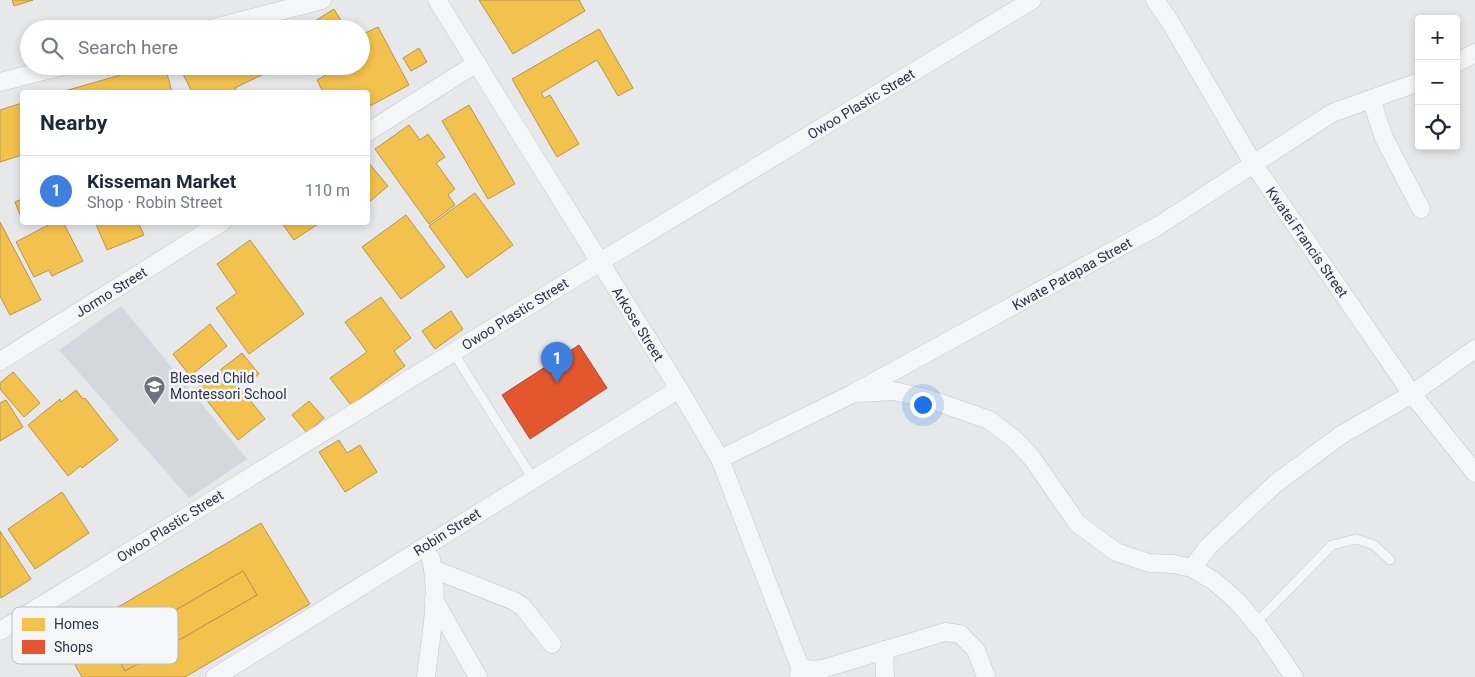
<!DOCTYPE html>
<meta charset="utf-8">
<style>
:root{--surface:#fff;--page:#f6f6f7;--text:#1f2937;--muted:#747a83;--line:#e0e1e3;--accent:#0f766e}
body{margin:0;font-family:Roboto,sans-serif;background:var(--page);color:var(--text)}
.controls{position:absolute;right:15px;top:15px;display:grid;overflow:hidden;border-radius:5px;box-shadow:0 2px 8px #0003}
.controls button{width:45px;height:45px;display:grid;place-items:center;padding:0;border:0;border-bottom:1px solid var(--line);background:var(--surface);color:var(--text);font:25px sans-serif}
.you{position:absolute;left:922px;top:404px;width:18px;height:18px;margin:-12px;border:4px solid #fff;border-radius:50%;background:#1a73e8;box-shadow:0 0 0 8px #1a73e833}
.badge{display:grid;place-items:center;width:32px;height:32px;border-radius:50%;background:var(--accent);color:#fff;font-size:16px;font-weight:700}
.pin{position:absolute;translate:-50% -41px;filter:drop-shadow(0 1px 2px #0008)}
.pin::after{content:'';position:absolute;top:26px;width:18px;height:15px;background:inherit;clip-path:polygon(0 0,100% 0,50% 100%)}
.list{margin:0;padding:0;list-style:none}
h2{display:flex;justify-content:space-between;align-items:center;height:65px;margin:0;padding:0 20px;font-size:21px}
h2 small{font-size:16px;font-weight:400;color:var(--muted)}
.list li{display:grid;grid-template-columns:32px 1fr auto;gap:15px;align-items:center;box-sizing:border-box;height:70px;padding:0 20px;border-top:1px solid var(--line)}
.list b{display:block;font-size:19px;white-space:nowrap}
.list p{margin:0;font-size:16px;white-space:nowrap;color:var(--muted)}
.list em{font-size:16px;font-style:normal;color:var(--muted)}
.icon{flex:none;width:28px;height:28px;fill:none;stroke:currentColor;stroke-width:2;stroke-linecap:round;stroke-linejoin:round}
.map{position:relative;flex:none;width:1475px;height:677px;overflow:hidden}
.search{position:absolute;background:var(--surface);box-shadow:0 2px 8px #0003;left:20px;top:20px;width:350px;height:55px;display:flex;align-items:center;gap:12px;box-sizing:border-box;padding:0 18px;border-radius:28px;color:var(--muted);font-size:19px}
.panel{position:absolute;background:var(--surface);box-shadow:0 2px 8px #0003;left:20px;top:90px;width:350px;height:135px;border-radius:5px}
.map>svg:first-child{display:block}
</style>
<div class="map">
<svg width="1475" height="677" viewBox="0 0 1475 677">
<rect width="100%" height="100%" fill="#e6e8ea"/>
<polygon fill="#d4d7dd" points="121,306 247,459 189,498 59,350"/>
<g fill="#f2c14e" stroke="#b6974b" fill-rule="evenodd">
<polygon points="12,0 33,0 14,6"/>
<polygon points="479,0 579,0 585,11 513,54"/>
<polygon points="334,9 346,29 302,29"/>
<polygon points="378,27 409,85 368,107 368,92 323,92 317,80 343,66 361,66 361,57 363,56 361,52 361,35"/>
<polygon points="599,29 633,88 618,96 597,60 541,93 544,98 550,95 579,144 557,157 512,79"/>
<polygon points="419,48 427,62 411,71 403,58"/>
<polygon points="152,66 165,66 172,92 61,92"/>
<polygon points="189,66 271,66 272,70 235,88 237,92 192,92 181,70"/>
<polygon points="22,103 22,155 0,162 0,110"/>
<polygon points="469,105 515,184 488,199 442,121"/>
<polygon points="409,125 420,140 428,134 445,157 436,163 455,189 448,195 455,205 429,224 375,149"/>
<polygon points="368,162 388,186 368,203"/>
<polygon points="475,193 513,245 467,278 429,226"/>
<polygon points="22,199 22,220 15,202"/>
<polygon points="406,215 445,267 401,299 362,247"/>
<polygon points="0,222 41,300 10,315 0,296"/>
<polygon points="54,222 63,222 83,261 52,276 49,270 34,277 16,242"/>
<polygon points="95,222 138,222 144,235 107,250"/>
<polygon points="281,222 316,222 318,224 294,240"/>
<polygon points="250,240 304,314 249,354 216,308 237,293 217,264"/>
<polygon points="381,297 411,338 394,351 405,366 351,405 330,378 367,352 345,322"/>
<polygon points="451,311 463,329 435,349 422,331"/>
<polygon points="210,324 227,346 190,376 173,354"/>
<polygon points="242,353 259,374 250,381 246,377 237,384 265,419 238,440 197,388"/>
<polygon points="13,372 40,403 24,417 0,389 0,383"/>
<polygon points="76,390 83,399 85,398 118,440 82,468 80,466 68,476 28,425 60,399 61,402"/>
<polygon points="6,400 23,427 0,441 0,403"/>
<polygon points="309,401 324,418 307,433 292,415"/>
<polygon points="339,440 347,453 360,445 377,472 345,492 319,452"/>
<polygon points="62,492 89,533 35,569 8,529"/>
<path d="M 261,523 L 310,604 L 185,677 L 82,677 L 75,665 L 81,661 L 67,637 ZM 243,571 L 257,595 L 125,671 L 112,647 Z"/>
<polygon points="0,531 31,579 1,598 0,596"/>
<polygon points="243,571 257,595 125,671 112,647"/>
</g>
<polygon fill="#e4572e" stroke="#ac4c35" points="579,345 607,388 530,439 502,395"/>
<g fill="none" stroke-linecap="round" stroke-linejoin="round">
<defs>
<g id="service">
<polyline points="453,352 533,479"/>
<polyline points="1256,623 1332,545 1356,539 1374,545 1390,560"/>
</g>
<g id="minor">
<polyline points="437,0 679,389 720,459 800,667 799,677"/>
<polyline points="1155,0 1169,20 1254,165 1412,394 1475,473"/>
<polyline points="210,29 322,0"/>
<polyline points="1456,63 1475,53"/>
<polyline points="0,82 63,66"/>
<polyline points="1371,99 1384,138 1421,209"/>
<polyline points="368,132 477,63"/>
<polyline points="0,361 222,222"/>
<polyline points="858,393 894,391 929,399 989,420 1013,438 1032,458 1077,523 1116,552 1149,563 1173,564 1192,568 1214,581 1238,602 1263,632 1294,677"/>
<polyline points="720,459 852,394 1158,226 1332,113 1419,82"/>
<polyline points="1192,568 1209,546 1275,484 1341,435 1412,394 1475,349"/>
<polyline points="433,569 514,601 523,607 552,644"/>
<polyline points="434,600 478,677"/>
<polyline points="0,631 600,262 1032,0"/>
<polyline points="884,650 885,677"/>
<polyline points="800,667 811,670 822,669 945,632 960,634 976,650 986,677"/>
<polyline points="215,677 679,389"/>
<path d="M 426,677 C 430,639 440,597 431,559"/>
</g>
</defs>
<use href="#service" stroke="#c4c6c8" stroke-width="10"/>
<use href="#minor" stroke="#c4c6c8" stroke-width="19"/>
<use href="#service" stroke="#f5f6f7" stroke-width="9"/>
<use href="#minor" stroke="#f5f6f7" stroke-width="18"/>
</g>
<defs>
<symbol id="school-pin" viewBox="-11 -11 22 30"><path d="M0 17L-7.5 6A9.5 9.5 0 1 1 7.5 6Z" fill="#6c737f" stroke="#f4f6f9"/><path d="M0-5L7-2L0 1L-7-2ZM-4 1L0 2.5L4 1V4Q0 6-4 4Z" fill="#fff"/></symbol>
</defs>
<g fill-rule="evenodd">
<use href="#school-pin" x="142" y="374" width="25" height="34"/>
</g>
<g text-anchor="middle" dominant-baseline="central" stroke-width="5" stroke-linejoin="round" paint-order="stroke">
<g font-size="14" fill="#2b3445" stroke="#f4f6f9">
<text transform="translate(861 104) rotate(-31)">Owoo Plastic Street</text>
<text transform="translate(1307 242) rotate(55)">Kwatei Francis Street</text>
<text transform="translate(1072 274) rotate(-29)">Kwate Patapaa Street</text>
<text transform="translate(111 292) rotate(-32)">Jormo Street</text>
<text transform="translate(515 314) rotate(-32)">Owoo Plastic Street</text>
<text transform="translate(638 324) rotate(58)">Arkose Street</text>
<text transform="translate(170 526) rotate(-32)">Owoo Plastic Street</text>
<text transform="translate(447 532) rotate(-32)">Robin Street</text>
</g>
<g font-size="14" fill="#2b3445" stroke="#f4f6f9" text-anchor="start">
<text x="170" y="378">Blessed Child<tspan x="170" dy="16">Montessori School</tspan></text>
</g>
</g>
<rect x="12" y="607" width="166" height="57" rx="8" fill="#f4f6f9" stroke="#b8bcc3" stroke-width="1"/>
<rect x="22" y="618" width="23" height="13" fill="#f2c14e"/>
<rect x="22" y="640" width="23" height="14" fill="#e4572e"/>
<g font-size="14" fill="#2b3445">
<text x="54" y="629">Homes</text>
<text x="54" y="652">Shops</text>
</g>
</svg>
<div class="controls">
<button>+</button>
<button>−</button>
<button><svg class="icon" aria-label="locate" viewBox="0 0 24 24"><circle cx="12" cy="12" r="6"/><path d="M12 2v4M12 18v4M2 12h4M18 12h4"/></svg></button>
</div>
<div class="you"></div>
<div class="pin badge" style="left:557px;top:383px;background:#3f7fe0">1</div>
<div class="search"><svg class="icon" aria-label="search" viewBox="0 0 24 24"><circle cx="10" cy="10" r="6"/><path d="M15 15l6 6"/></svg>Search here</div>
<section class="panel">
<h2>Nearby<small></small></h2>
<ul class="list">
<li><span class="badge" style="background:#3f7fe0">1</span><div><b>Kisseman Market</b><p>Shop · Robin Street</p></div><em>110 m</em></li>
</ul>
</section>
</div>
